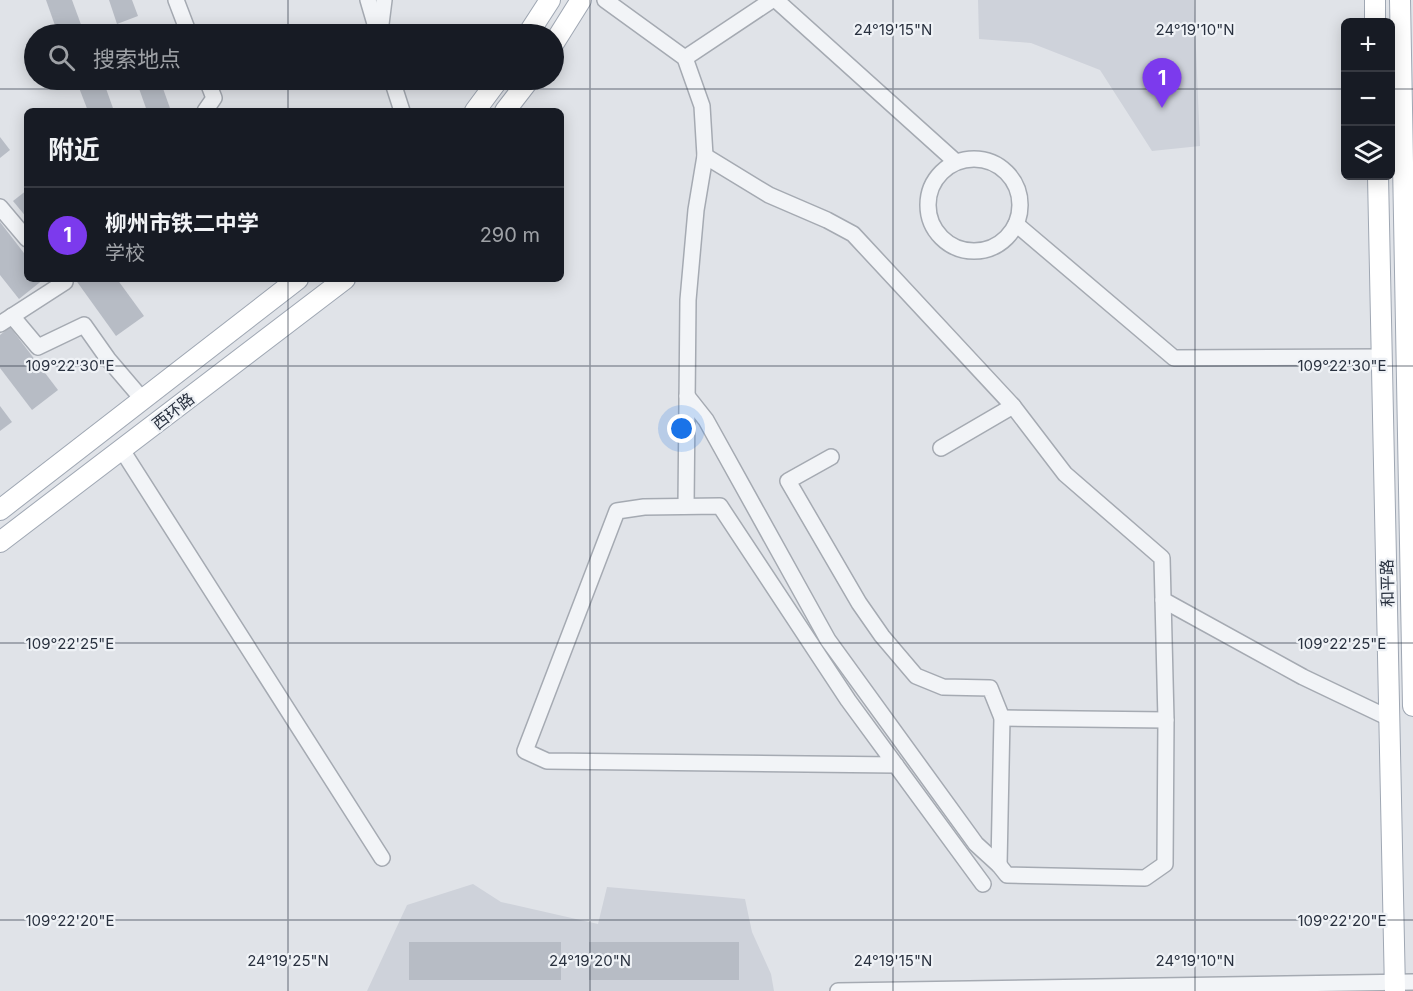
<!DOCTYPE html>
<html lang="zh">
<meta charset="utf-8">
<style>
:root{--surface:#171b24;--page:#20242c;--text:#f1f3f6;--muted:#9ea1a6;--line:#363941;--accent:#7c3aed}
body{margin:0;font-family:Inter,"Noto Sans SC",sans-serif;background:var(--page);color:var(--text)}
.controls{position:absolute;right:18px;top:18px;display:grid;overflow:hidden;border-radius:9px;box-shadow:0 3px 15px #0003}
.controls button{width:54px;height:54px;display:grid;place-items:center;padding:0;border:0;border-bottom:2px solid var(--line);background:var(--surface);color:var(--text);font:30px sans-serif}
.you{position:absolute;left:682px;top:429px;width:21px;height:21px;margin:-15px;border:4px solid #fff;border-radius:50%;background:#1a73e8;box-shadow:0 0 0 9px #1a73e833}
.badge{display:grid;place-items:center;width:39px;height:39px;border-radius:50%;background:var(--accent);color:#fff;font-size:20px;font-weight:700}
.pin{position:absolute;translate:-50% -50px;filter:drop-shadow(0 2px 3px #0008)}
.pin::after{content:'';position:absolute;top:32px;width:21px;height:18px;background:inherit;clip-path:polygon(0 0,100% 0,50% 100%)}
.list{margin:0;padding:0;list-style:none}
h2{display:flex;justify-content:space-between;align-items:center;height:78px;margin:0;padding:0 24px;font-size:26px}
h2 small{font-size:20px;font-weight:400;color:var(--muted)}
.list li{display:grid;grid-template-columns:39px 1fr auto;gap:18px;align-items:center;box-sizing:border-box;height:96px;padding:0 24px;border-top:2px solid var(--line)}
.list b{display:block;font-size:22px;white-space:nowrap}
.list p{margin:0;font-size:20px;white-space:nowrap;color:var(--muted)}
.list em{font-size:20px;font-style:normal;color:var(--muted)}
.icon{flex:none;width:33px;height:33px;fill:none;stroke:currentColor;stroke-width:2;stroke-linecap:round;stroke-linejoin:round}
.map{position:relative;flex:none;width:1413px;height:991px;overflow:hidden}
.search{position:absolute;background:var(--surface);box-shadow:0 3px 15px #0003;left:24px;top:24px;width:540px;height:66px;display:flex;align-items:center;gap:15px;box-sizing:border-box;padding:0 21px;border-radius:33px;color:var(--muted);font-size:22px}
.panel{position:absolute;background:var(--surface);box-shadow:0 3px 15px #0003;left:24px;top:108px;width:540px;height:174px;border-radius:9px}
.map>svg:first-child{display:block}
</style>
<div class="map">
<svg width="1413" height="991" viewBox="0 0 1413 991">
<rect width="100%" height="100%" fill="#e0e3e8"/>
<g fill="#ced2da">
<polygon points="978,0 1194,0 1200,146 1152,151 1100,70 1031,43 979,39"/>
<polygon points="473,884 501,902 598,924 607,887 745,899 752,932 771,974 774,991 367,991 407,905"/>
</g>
<g fill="#b7bcc5">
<polygon points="46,0 72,0 83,30 70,34 58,34"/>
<polygon points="109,0 132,0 138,16 117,24"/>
<polygon points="76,80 103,80 114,111 88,111"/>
<polygon points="136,80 160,80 171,111 147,111"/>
<polygon points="0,137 10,150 0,158"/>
<polygon points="27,190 27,218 13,201"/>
<polygon points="0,222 27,257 27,279 44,279 19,299 0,275"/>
<polygon points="75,279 117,279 144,316 116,336"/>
<polygon points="10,327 58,390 32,410 0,368 0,335"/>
<polygon points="0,406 12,422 0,431"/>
<rect x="409" y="942" width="152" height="38"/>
<rect x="589" y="942" width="150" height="38"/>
</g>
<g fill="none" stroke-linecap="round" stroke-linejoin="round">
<defs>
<g id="minor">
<polyline points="176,0 189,34"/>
<polyline points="368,0 378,34"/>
<polyline points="605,0 685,58 702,106 705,156 696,210 688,300 686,506"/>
<polyline points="776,0 956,162"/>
<polyline points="380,32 384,0"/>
<polyline points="685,58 772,0"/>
<polyline points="392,80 402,111"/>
<polyline points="205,111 214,98 207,80"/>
<circle cx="974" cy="205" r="46"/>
<polyline points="0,207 27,239"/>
<polyline points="1016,224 1174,358 1382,357"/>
<polyline points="12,316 38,347 84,325 108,359 143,400"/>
<polyline points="0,324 65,282 62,279"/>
<polyline points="687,396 706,420 828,640 976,844 999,865 1007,875 1145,878 1165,864 1166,720 1162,558 1065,474 1013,406 853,234 827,220 769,195 705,156"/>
<polyline points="941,448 1013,406"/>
<polyline points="122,450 382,858"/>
<polyline points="831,457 788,481 859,603 882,636 916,676 943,687 990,688 1002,718 999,865"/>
<polyline points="1163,600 1303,677 1391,719"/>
<polyline points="1002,718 1166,720"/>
<polyline points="896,765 547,761 525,751 617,511 644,507 720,506 848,700 983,884"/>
<polyline points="838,991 1413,982"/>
</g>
<g id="major">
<polyline points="1375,0 1375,22"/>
<polyline points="1400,0 1413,706"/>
<polyline points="528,34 550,0"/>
<polyline points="554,43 581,0"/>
<polyline points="475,111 498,80"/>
<polyline points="505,111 529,80"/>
<polyline points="1378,176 1395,991"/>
<polyline points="0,510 298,279"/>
<polyline points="0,542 345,279"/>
</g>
</defs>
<use href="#minor" stroke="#a5aab2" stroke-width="18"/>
<use href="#major" stroke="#9fa7b3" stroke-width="22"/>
<use href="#minor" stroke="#f2f4f7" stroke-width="15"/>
<use href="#major" stroke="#fff" stroke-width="20"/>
</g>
<path fill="none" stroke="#29313f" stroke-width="1.5" stroke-opacity="0.45" d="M 288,0 L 288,34M 590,0 L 590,991M 893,0 L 893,991M 1195,0 L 1195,991M 288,80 L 288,111M 0,89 L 1346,89M 1390,89 L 1413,89M 288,279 L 288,991M 0,366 L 1413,366M 0,643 L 1413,643M 0,920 L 1413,920"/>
<g text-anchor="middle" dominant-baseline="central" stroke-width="4.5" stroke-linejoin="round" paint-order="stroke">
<g font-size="16" fill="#29313f" stroke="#eff2f6">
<text transform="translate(173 411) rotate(-38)">西环路</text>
<text transform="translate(1387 583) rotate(-91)">和平路</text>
</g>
</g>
<g font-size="15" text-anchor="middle" fill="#29313f" stroke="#eff2f6" stroke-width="4.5" stroke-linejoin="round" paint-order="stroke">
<text x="893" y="35">24°19'15"N</text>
<text x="1195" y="35">24°19'10"N</text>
<text x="1342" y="371">109°22'30"E</text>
<text x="70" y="371">109°22'30"E</text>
<text x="1342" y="649">109°22'25"E</text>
<text x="70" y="649">109°22'25"E</text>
<text x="1342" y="926">109°22'20"E</text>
<text x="70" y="926">109°22'20"E</text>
<text x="288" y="966">24°19'25"N</text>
<text x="590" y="966">24°19'20"N</text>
<text x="893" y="966">24°19'15"N</text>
<text x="1195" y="966">24°19'10"N</text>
</g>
</svg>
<div class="controls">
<button>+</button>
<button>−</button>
<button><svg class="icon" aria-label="layers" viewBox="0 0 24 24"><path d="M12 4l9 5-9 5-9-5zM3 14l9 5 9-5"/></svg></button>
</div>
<div class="you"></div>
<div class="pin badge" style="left:1162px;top:108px">1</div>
<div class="search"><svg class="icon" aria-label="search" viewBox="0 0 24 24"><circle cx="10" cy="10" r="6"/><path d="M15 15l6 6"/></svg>搜索地点</div>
<section class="panel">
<h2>附近<small></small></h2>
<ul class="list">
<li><span class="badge">1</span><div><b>柳州市铁二中学</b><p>学校</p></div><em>290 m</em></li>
</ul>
</section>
</div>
